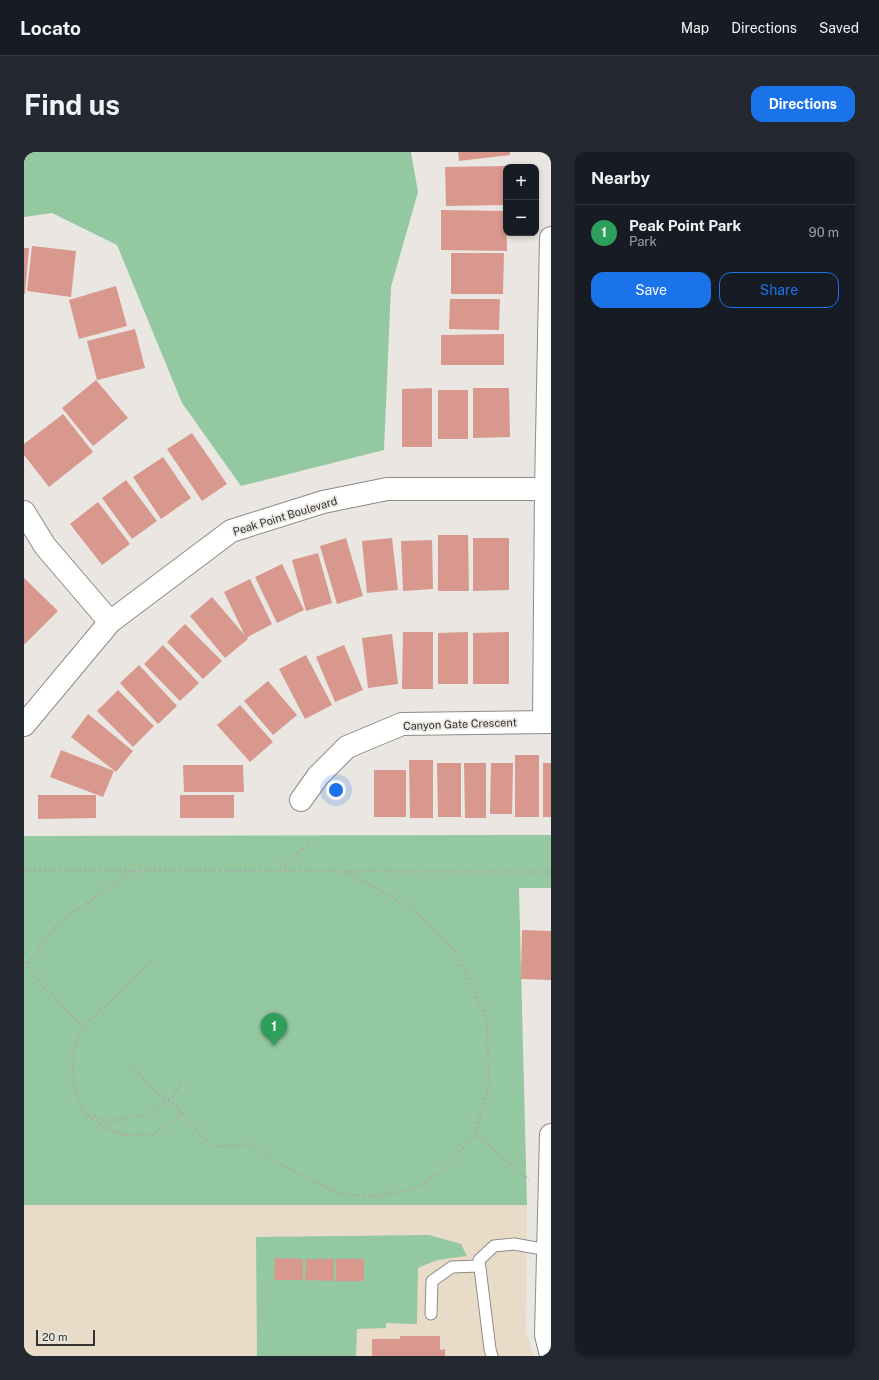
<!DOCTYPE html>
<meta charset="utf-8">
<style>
:root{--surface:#171b24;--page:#242831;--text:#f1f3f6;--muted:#9ea1a6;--line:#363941;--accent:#1a73e8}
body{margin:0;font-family:"Public Sans",sans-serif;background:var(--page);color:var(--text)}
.controls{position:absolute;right:12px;top:12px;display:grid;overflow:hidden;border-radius:8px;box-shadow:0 2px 6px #0003}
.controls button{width:36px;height:36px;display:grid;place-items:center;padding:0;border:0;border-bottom:1px solid var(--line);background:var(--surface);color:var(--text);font:20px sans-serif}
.scale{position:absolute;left:12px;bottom:10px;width:59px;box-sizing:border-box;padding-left:4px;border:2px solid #343331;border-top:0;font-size:11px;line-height:14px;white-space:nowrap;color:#343331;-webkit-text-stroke:3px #eae7e2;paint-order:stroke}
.you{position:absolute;left:312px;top:638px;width:14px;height:14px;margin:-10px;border:3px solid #fff;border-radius:50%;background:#1a73e8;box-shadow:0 0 0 6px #1a73e833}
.badge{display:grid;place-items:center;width:26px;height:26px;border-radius:50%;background:var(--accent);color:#fff;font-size:13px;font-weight:700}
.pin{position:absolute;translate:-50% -33px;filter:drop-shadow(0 1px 2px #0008)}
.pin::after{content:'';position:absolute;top:21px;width:14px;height:12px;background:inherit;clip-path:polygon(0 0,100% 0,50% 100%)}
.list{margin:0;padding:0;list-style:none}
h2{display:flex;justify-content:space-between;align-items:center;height:52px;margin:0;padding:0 16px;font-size:17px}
h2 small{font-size:13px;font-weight:400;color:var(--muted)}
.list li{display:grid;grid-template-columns:26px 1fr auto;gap:12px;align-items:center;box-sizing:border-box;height:56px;padding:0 16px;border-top:1px solid var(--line)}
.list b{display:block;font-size:15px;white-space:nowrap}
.list p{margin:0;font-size:13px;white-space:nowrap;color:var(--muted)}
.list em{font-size:13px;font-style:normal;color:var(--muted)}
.actions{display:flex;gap:8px;padding:12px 16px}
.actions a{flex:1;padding:9px 0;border:1px solid var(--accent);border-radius:12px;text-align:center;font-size:14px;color:var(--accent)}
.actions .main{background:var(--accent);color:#fff}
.map{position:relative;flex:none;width:527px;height:1204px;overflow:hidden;border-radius:12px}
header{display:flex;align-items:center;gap:24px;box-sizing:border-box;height:56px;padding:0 20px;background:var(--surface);border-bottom:1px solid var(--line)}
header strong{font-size:19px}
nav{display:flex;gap:22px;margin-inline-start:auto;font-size:14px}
.intro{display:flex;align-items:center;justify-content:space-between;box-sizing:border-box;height:96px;padding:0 24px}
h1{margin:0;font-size:28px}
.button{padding:10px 18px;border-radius:12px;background:var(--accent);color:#fff;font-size:14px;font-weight:700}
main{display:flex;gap:24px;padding:0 24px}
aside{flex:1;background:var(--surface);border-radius:12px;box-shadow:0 2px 6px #0003}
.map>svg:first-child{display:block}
</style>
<header>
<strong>Locato</strong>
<nav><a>Map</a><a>Directions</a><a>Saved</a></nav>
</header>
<div class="intro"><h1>Find us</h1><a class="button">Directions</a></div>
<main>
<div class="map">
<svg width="527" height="1204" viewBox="0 0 527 1204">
<rect width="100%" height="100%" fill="#eae7e2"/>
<polygon fill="#e8dcc8" points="0,1053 503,1053 502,1179 510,1204 0,1204"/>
<g fill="#94c8a0">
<polygon points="0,0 387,0 394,40 367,135 360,298 217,334 158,251 93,93 28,61 0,65"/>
<polygon points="527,683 527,736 495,736 503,1053 0,1053 0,684"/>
<polygon points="405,1083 437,1092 443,1104 413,1108 394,1116 393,1172 362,1171 362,1176 333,1177 332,1204 233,1204 232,1085"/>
</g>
<g fill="#d8988e">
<polygon points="434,0 486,0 486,3 435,9"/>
<polygon points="482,14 482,53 422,54 421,15"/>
<polygon points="417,58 482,59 483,99 417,98"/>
<polygon points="8,94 52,99 47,145 3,139"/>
<polygon points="0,96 5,96 1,142 0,142"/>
<polygon points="427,101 480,101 479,142 427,142"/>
<polygon points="92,134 103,174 55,187 45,148"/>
<polygon points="426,147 476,147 475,178 425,177"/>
<polygon points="111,177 121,216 73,228 63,189"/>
<polygon points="480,182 480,213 417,213 417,183"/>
<polygon points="72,228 104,266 69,294 38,256"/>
<polygon points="408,236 408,295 378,295 378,237"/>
<polygon points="449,236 485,236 486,285 449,286"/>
<rect x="414" y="238" width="30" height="49"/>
<polygon points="39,262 69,300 25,335 0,303 0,292"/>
<polygon points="168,281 203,332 178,349 143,297"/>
<polygon points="139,305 167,346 137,367 109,325"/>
<polygon points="102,328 133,369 108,387 78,346"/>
<polygon points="74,350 106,392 78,413 46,372"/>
<polygon points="414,383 444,383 445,439 414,439"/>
<polygon points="322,386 339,444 313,452 296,394"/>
<polygon points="368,386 374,438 343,441 338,389"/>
<polygon points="449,386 485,386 485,438 449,439"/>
<polygon points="408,388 409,437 379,439 377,389"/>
<polygon points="294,401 308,451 282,459 268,408"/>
<polygon points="258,412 280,458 253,471 231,425"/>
<polygon points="0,426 34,459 1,492 0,491"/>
<polygon points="226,427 248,472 222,486 200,440"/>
<polygon points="188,445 224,487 201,506 166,464"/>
<polygon points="161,472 198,509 179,527 143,490"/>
<polygon points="379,480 409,480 409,537 378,537"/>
<polygon points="444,480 444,532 414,532 414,481"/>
<polygon points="485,480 485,532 449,532 449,481"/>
<polygon points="368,482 374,532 344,536 338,486"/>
<polygon points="139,493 175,531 156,549 120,512"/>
<polygon points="320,493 339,538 311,550 292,505"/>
<polygon points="282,503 308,553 281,567 255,517"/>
<polygon points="115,513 153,554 134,572 96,531"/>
<polygon points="244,529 273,563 249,583 220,549"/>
<polygon points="94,538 130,574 109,595 73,559"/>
<polygon points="216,553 249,590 226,610 193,573"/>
<polygon points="64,562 109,599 92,620 47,585"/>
<polygon points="37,598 90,619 79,645 26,625"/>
<rect x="491" y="603" width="24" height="62"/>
<polygon points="385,608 409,608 409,666 386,666"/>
<polygon points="413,611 437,611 437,665 414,665"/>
<polygon points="440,611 462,611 462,666 441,666"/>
<polygon points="467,611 489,611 488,662 466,662"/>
<rect x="519" y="611" width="8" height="54"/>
<polygon points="159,613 219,613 220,640 160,640"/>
<rect x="350" y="618" width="32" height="47"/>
<polygon points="14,643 72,643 72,666 14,667"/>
<rect x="156" y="643" width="54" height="23"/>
<polygon points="498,778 527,779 527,828 497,827"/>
<polygon points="251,1106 279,1107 279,1128 250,1128"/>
<polygon points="282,1107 310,1107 310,1129 281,1128"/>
<rect x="312" y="1107" width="28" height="22"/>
<polygon points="376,1184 416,1184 416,1198 421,1197 421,1204 348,1204 348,1187 376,1187"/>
</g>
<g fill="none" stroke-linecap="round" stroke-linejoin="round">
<defs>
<g id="service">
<polyline points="407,1162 408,1129 428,1115 455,1114"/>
<polyline points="468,1204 466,1197 455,1108 470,1094 490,1092 524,1098"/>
</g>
<g id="minor">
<polyline points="0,360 21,394 86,470"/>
<polyline points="520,570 522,337 527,86"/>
<polyline points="0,573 86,470 207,379 299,350 363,337 527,337"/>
<polyline points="277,648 294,624 323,595 378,572 527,570"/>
<polyline points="527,983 522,1183 527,1203"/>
</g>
</defs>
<use href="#service" stroke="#8e8b86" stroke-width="13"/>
<use href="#minor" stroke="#8e8b86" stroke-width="24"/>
<g stroke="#adaba7" stroke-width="2.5" stroke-dasharray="2 3" stroke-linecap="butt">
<polyline points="0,718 527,720"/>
<polyline points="257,718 267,704 287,693"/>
<polyline points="109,719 35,770 4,811 10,824 59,875 128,809"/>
<polyline points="323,720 392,759 432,800 463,868 465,934 451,982"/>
<polyline points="59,875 48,902 50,933 59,960 84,970 99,966 122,963 147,948 157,931"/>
<polyline points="108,914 135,944 147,948 187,995 224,992 263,1016 315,1042 350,1044 386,1038 418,1020 451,982 505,1028"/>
<polyline points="63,963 80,976 100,983 129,983 158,961"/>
</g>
<use href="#service" stroke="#fff" stroke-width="11"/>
<use href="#minor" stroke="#fff" stroke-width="22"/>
</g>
<g text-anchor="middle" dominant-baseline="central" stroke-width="3.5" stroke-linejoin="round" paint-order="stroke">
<g font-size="11" fill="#343331" stroke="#eae7e2">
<text transform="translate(261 364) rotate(-17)">Peak Point Boulevard</text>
<text transform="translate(436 572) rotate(-2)">Canyon Gate Crescent</text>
</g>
</g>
</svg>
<div class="controls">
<button>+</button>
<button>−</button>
</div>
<div class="scale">20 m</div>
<div class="you"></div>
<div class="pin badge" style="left:250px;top:894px;background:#2e9e5b">1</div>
</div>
<aside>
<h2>Nearby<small></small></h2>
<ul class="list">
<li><span class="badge" style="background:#2e9e5b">1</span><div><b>Peak Point Park</b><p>Park</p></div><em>90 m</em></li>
</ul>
<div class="actions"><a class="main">Save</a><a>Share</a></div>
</aside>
</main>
